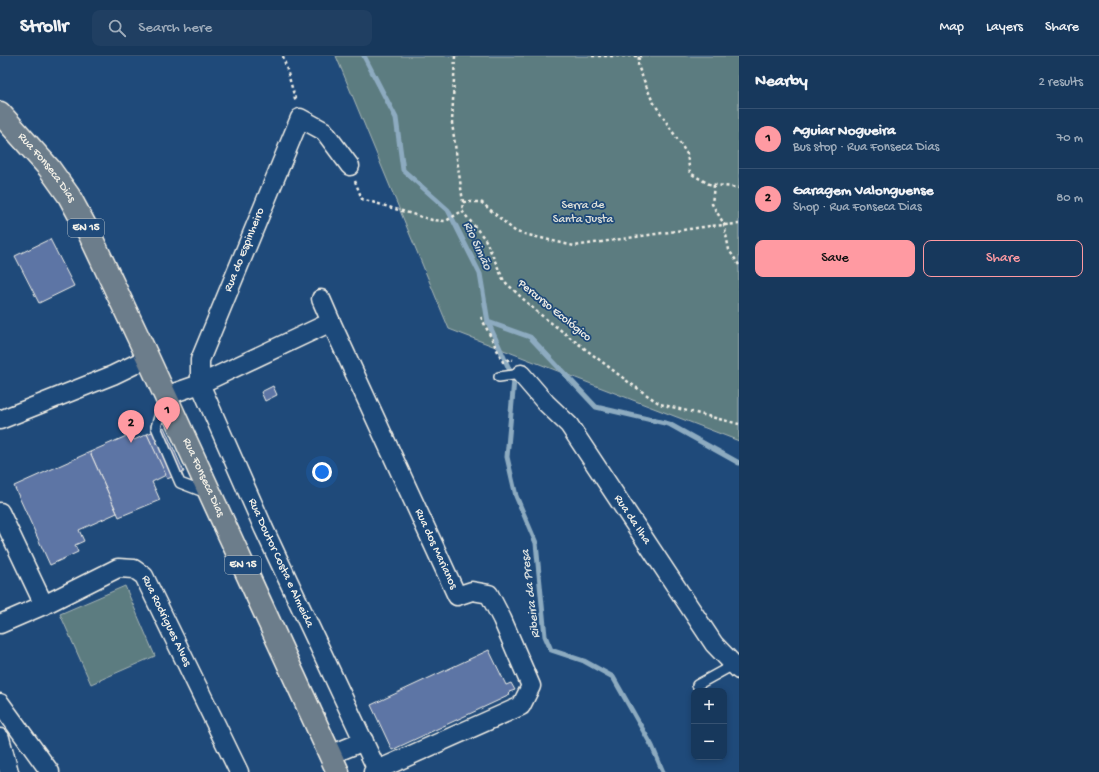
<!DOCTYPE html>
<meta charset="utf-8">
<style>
:root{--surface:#17385c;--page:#203f62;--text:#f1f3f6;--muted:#9eacbb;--line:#365272;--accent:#ff9aa2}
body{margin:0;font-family:"Gochi Hand",sans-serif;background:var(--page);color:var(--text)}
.controls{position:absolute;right:12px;bottom:12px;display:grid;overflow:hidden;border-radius:8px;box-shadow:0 2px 6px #0003}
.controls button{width:36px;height:36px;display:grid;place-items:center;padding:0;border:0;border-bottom:1px solid var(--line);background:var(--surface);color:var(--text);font:20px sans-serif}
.you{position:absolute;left:322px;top:416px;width:14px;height:14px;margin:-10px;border:3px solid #fff;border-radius:50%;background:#1a73e8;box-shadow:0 0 0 6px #1a73e833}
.badge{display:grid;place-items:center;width:26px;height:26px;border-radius:50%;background:var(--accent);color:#111;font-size:13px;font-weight:700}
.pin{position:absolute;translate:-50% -33px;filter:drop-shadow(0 1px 2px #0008)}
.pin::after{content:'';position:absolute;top:21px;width:14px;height:12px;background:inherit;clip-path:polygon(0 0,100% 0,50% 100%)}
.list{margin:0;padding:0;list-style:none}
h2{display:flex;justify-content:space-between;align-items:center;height:52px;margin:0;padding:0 16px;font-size:17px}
h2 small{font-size:13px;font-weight:400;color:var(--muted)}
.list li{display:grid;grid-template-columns:26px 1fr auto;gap:12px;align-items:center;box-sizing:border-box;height:60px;padding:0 16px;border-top:1px solid var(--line)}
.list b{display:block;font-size:15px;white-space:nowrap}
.list p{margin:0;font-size:13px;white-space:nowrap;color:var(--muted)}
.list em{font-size:13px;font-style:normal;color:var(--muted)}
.actions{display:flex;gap:8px;padding:12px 16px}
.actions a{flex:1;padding:9px 0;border:1px solid var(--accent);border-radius:8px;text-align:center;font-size:14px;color:var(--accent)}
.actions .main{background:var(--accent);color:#111}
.icon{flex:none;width:22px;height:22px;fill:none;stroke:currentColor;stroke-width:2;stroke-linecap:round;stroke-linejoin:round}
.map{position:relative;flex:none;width:739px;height:716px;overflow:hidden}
header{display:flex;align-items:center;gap:24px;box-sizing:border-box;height:56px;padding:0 20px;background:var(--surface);border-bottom:1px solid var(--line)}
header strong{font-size:19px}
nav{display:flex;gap:22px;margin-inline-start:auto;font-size:14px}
.search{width:280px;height:36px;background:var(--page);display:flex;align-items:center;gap:10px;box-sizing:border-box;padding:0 14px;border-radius:8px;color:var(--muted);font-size:15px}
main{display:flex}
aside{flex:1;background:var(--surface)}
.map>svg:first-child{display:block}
</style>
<header>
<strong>Strollr</strong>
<div class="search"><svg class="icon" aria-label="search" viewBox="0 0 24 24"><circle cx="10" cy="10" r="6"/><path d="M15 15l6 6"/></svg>Search here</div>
<nav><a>Map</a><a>Layers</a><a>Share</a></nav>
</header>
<main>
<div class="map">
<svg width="739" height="716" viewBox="0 0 739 716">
<rect width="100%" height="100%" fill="#1f4a7a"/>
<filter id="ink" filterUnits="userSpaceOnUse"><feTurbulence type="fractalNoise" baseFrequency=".025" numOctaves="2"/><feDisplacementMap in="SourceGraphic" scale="8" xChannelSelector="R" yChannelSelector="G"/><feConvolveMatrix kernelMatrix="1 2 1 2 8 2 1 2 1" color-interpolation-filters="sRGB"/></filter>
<g filter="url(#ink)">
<g fill="#5c7b80" stroke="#a8b6b4">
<polygon points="336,0 739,0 739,385 449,273"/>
<polygon points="125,530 155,600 91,628 60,558"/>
</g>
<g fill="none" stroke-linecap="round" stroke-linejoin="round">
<g stroke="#8dabc0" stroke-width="5">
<polyline points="364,0 396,62 403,114 448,154 480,218 488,266 530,281 596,351 669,368 739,407"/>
<polyline points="488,266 514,324 507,401 516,440 536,487 545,580 551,594 584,605 613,621 652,690 663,716"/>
</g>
</g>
<g fill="#5d75a5" stroke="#f4f1e8">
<polygon points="50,183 74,230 39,247 15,200"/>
<polygon points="273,330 277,339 265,345 261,336"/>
<polygon points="164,371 184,416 167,423 147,378"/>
<polygon points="131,378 134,384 147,378 166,419 152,426 160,444 119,461 90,396"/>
<polygon points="90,396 117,457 79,474 84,485 75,489 78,496 50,509 14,430"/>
<polygon points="489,594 506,629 511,627 515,634 509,636 510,639 392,694 371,649"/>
</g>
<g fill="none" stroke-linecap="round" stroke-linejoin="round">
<defs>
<g id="service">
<polyline points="499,321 521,318"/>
<polyline points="164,344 156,371 180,427 206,437"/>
<polyline points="697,629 735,608"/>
</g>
<g id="minor">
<path id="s1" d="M 350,110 L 324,75 L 300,62 L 200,304 L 200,328 L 264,473 L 377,714"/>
<polyline points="321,243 331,266"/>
<path id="s2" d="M 521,318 L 546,347 L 569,369 L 714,588 L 739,614"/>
<path id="s3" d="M 165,340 L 200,328 L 331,266 L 457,540 L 472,535 L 489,538 L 502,563 L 531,630 L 521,650 L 373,716"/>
<polyline points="0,364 113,319 148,302"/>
<polyline points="0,456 44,549"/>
<path id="s4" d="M 0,568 L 44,549 L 118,512 L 134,513 L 144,520 L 239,716"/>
<polyline points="0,647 50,716"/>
<polyline points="0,682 9,716"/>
<polyline points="330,699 364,685"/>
</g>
<g id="primary">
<path id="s5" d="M 0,57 L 49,112 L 69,140 L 89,177 L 148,302 L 338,716"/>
</g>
</defs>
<use href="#service" stroke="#f4f1e8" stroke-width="12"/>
<use href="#minor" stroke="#f4f1e8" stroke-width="21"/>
<use href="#primary" stroke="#f4f1e8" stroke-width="25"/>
<g stroke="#f4f1e8" stroke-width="2.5" stroke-dasharray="3 3" stroke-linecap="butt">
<polyline points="283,0 296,46"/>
<polyline points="455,0 452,67 463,146 462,155 485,183 504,225 537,256 627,325 660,348 739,368"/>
<polyline points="592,0 642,0"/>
<polyline points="639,1 638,10 652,44 687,98 690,117 709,128 739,132"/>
<polyline points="355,125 362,143 432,164 446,165 462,155"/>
<polyline points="714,129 712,148 724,168 729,194 739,209"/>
<polyline points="463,146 481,146 516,176 574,190 710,170 739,168"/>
<polyline points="481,261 503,306 510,303 513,304"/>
</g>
<use href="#service" stroke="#1f4a7a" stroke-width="9"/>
<use href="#minor" stroke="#1f4a7a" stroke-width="18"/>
<use href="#primary" stroke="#6c7d8b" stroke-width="22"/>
</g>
</g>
<g text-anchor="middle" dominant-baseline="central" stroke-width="3.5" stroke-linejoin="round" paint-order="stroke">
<g fill="#1f4a7a" stroke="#b4bfc7" stroke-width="1">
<rect x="68" y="163" width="36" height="18" rx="3"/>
<rect x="225" y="500" width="36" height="18" rx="3"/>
</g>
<g font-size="11" font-weight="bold" fill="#f4f1e8">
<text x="86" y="172">EN 15</text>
<text x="243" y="509">EN 15</text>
</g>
<g font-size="12" fill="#f4f1e8" stroke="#1f4a7a">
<text stroke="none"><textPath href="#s5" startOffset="72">Rua Fonseca Dias</textPath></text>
<text transform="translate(245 194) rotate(-68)">Rua do Espinheiro</text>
<text transform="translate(554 255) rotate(39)">Percurso Ecológico</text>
<text stroke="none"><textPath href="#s5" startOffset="420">Rua Fonseca Dias</textPath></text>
<text stroke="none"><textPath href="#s2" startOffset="184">Rua da Ilha</textPath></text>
<text stroke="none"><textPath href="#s3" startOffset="432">Rua dos Marianos</textPath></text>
<text stroke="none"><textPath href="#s1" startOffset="553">Rua Doutor Costa e Almeida</textPath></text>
<text stroke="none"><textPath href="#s4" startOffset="209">Rua Rodrigues Alves</textPath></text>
</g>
<g font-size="12" fill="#dddfd8" stroke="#1f4a7a">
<text x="583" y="150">Serra de<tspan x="583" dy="14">Santa Justa</tspan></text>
</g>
<g font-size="13" font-style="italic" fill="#dadfde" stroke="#1f4a7a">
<text transform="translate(477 190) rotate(65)">Rio Simão</text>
<text transform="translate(531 538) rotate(-97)">Ribeira da Presa</text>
</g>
</g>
</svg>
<div class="controls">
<button>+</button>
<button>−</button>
</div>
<div class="you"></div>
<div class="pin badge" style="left:167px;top:374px">1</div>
<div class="pin badge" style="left:131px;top:387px">2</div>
</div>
<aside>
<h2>Nearby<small>2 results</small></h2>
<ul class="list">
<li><span class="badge">1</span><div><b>Aguiar Nogueira</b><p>Bus stop · Rua Fonseca Dias</p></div><em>70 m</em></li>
<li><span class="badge">2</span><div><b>Garagem Valonguense</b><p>Shop · Rua Fonseca Dias</p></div><em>80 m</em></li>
</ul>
<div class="actions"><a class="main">Save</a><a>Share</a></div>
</aside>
</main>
